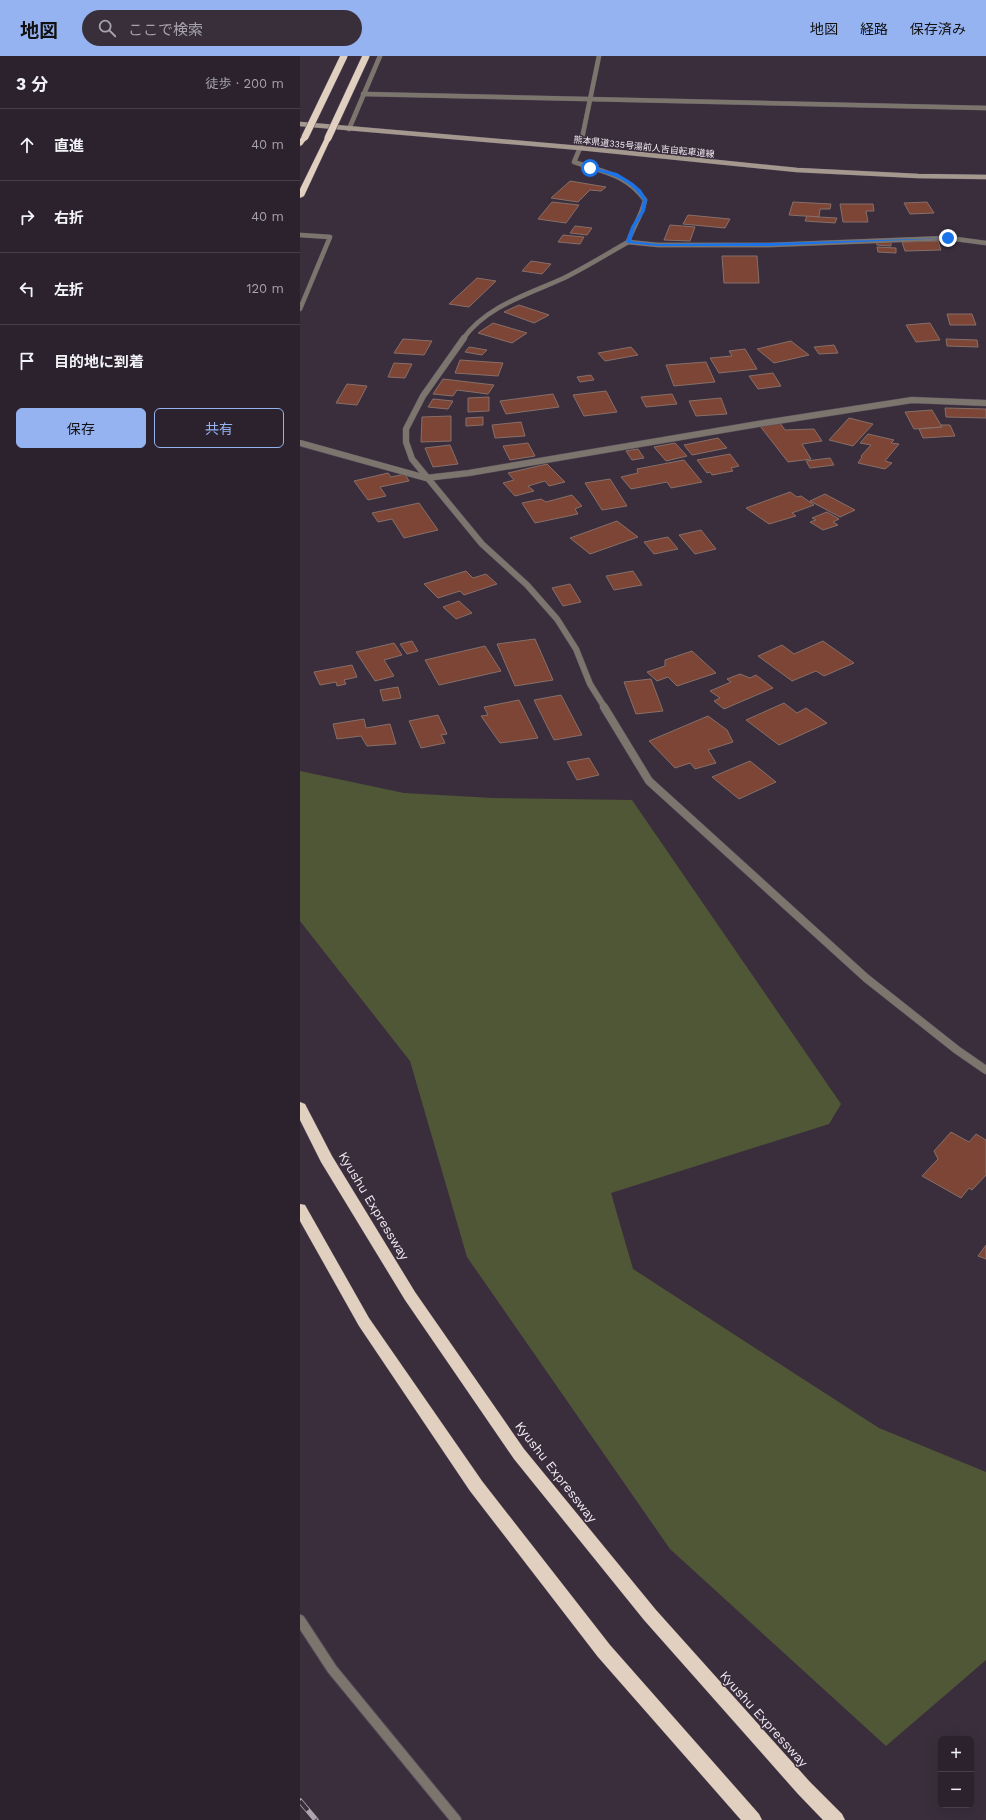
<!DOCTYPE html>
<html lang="ja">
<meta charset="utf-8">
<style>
:root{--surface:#2c222e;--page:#382f3a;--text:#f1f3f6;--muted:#a6a4aa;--line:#483f4a;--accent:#95b2f1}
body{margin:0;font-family:"Work Sans","Noto Sans JP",sans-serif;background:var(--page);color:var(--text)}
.controls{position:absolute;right:12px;bottom:12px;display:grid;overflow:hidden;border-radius:6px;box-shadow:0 4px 16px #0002}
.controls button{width:36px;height:36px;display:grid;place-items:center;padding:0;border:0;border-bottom:1px solid var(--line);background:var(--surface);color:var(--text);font:20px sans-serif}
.stop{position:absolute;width:12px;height:12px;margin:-9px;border:3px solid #1a73e8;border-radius:50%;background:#fff}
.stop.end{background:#1a73e8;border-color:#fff;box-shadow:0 1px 4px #0008}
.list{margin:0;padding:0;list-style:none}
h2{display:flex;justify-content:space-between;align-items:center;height:52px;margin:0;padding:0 16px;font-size:17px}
h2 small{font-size:13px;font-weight:400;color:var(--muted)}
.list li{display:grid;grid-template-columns:26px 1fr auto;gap:12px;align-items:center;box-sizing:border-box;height:72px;padding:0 16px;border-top:1px solid var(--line)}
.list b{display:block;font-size:15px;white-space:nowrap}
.list em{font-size:13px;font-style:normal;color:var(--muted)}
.actions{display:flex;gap:8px;padding:12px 16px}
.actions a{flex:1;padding:9px 0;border:1px solid var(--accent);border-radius:6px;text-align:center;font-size:14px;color:var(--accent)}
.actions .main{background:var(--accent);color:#111}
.icon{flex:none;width:22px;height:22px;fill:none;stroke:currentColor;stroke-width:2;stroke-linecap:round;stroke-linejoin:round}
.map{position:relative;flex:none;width:686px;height:1764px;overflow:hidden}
header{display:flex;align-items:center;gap:24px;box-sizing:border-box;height:56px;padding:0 20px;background:var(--accent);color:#111}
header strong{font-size:19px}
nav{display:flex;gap:22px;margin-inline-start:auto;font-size:14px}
.search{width:280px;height:36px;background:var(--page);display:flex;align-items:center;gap:10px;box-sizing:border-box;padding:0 14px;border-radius:22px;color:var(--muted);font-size:15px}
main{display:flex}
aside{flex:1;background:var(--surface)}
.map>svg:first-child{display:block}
</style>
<header>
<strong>地図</strong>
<div class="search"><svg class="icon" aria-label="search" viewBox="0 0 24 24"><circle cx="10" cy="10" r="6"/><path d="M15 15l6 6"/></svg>ここで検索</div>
<nav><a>地図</a><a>経路</a><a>保存済み</a></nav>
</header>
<main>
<aside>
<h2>3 分<small>徒歩 · 200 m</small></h2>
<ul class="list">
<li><svg class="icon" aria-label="ahead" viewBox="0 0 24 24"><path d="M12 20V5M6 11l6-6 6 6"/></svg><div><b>直進</b></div><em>40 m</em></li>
<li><svg class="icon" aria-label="right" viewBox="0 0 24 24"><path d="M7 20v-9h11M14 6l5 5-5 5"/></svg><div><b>右折</b></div><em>40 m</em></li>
<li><svg class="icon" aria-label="left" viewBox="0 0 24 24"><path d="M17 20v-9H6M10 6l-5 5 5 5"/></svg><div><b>左折</b></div><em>120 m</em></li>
<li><svg class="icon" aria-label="arrive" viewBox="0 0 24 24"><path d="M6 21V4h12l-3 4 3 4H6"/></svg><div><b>目的地に到着</b></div></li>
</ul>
<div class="actions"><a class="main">保存</a><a>共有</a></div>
</aside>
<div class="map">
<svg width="686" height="1764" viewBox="0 0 686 1764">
<rect width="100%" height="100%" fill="#3a2e3d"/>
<polygon fill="#505737" points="0,715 104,737 192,742 332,744 541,1048 529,1068 311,1137 333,1213 579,1372 686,1416 686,1604 586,1690 370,1493 167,1201 110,1005 0,865"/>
<g fill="#7d4535" stroke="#866f69">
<polygon points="270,125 306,131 301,135 290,134 278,146 251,142"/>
<polygon points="252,146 279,149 266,167 238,163"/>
<polygon points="493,146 531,148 530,153 520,153 519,161 489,159"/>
<polygon points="627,146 634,157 610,158 604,147"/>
<polygon points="540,148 573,148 574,155 566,155 568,166 543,166"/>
<polygon points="388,159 430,163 425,172 383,168"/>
<polygon points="507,160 519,161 537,162 535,167 505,165"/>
<polygon points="370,169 395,171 390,185 364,184"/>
<polygon points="275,170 292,172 287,179 270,177"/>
<polygon points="263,179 284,181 280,188 258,186"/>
<polygon points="638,185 641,194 605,195 602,186"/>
<polygon points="576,186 591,186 591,190 577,189"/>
<polygon points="577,191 596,192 596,197 578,196"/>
<polygon points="422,200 457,200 459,227 424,227"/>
<polygon points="231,205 251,208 242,218 222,215"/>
<polygon points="177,222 196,225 169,251 149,248"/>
<polygon points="219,249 249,259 234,267 204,256"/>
<polygon points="647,258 672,258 676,269 650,269"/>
<polygon points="193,267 227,277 212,287 178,277"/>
<polygon points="630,267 640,284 616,286 606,269"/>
<polygon points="103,283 132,285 124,299 94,297"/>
<polygon points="646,283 677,284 678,291 647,290"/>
<polygon points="491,285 509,299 474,307 457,293"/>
<polygon points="534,289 538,297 519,298 514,291"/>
<polygon points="169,291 187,294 182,299 165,296"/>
<polygon points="331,291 338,299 305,305 298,297"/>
<polygon points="445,293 457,313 419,317 410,302 432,300 429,295"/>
<polygon points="160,304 203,307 198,320 155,317"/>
<polygon points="406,306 415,326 374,330 366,309"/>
<polygon points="94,307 112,308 105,322 88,321"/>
<polygon points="473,317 481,330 458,333 449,320"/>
<polygon points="291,319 294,324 280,326 277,321"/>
<polygon points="143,323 194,329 188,338 157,334 153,340 133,338"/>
<polygon points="47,328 67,330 57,349 36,347"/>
<polygon points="306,335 317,356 284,360 273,339"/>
<polygon points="253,338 259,351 206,358 200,345"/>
<polygon points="372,338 377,348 346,351 341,341"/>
<polygon points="189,341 189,355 168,356 168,342"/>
<polygon points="421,342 427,358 396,360 389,345"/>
<polygon points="133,343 153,345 148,353 128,351"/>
<polygon points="645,352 686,353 686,362 646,361"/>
<polygon points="632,354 642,371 614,373 605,356"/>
<polygon points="151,360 151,385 121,386 122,361"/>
<polygon points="183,361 183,369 166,370 166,362"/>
<polygon points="549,362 573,368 553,390 529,384"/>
<polygon points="221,366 225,380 195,382 192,369"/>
<polygon points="480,367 485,374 514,373 522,385 502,388 511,403 488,406 460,370"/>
<polygon points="641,369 650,369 655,380 623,382 619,373 642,371"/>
<polygon points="568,378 594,384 591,387 599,388 585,405 592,407 585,413 558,407 562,401 561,400 571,389 560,387"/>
<polygon points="418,382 427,392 392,399 384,389"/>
<polygon points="228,387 235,400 210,404 203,390"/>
<polygon points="375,387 387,400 366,405 354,391"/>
<polygon points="150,389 158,408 133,411 125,392"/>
<polygon points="338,393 344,402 332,404 326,395"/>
<polygon points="430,398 439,410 431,412 433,415 412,419 410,416 407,417 397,404"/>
<polygon points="530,402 534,409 510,412 506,405"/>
<polygon points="384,404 402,426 371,432 367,426 331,433 321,421 338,417 337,413"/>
<polygon points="247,408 265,426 249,430 245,425 228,430 234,435 215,440 203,427 214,424 208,417"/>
<polygon points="88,417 91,421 105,418 109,425 80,431 86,440 68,444 54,425"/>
<polygon points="310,423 327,450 302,454 285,427"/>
<polygon points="490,436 497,441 501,440 514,449 492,457 496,460 469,468 446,452"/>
<polygon points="525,438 555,454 540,461 510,445"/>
<polygon points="272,439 282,450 275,453 278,458 235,467 222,447 241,443 246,446"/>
<polygon points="119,447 138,474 104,482 92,463 78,466 72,457"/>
<polygon points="527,456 539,463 533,466 538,469 523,474 510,466 516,464 512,462"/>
<polygon points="317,465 338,481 290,498 270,482"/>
<polygon points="401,474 416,493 395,498 379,479"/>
<polygon points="368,481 378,493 354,498 344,486"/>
<polygon points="166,515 173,522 186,518 197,528 164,539 160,535 138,542 124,528"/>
<polygon points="333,515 342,529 314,534 306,520"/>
<polygon points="270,528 281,546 263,550 252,532"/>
<polygon points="159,545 172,557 156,563 143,551"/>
<polygon points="235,583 253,624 215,630 197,588"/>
<polygon points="112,585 118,595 107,598 100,588"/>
<polygon points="523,585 554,607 524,620 516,615 492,625 458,600 482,589 494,598"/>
<polygon points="94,587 102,599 84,604 94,620 75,625 56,596"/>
<polygon points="185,590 201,615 139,629 125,604"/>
<polygon points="392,595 416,617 377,630 368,621 357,625 347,616 365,610 365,604"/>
<polygon points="52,609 57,621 44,624 46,628 37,630 36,626 20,629 14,616"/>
<polygon points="440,618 450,622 456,619 473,632 424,653 414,645 420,642 410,635 431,626 427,623"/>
<polygon points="351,623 363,655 336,658 324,626"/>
<polygon points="98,631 101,642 83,645 80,634"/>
<polygon points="261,639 282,679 254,684 234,644"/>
<polygon points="219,644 238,682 200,687 181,660 188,659 184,651"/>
<polygon points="484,647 497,657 506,652 527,667 479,689 446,664"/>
<polygon points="138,659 147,678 141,679 145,687 121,692 109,665"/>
<polygon points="408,660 427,674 433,686 408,694 416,707 395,713 390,707 375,712 349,685"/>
<polygon points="64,663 66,672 90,668 96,688 67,690 61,680 37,683 33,668"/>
<polygon points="289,702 299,719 277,724 267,706"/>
<polygon points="450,705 476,726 439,743 412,721"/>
<polygon points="651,1076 669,1086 676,1078 686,1084 686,1119 672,1134 669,1132 661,1142 622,1120 638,1103 634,1095"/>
<polygon points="686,1189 686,1203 678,1200"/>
</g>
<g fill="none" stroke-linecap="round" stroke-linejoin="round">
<defs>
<g id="minor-far3">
<polyline points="63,38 686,52"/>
<polyline points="49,73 80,0"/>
<polyline points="0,179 30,181 0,253"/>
<polyline points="328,186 358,189 470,189 648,182 686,187"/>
<path d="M 163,283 C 186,250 229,238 264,222 C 286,211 307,198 328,186 C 333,171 342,159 345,144 C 326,118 303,116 274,106 L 280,92 L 299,0"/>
</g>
<g id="minor-far2">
<polyline points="164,282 123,340 106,373 106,386 112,403 182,488 227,529 257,563 276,593 290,628 305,652"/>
<polyline points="0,387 126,422 169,417 458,368 612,344 686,347"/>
</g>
<polyline id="minor-far1" points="304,651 349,725 566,922 657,994 686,1014"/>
<polyline id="minor" points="0,1564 32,1613 156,1764"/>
<polyline id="secondary" points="0,68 280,92 497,114 618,120 686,121"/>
<g id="motorway">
<polygon points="3,80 8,81 2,89 0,90 0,83"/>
<polygon points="28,80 31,82 4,140 0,142 0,133 25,82"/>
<polygon points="0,1046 5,1048 32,1100 115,1236 224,1393 356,1554 510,1726 542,1758 545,1764 523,1764 498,1738 344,1564 214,1403 105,1244 21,1106 0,1064"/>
<polygon points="0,1148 5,1149 69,1262 182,1425 310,1589 459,1758 462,1764 441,1764 298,1601 170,1435 59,1270 0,1165"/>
</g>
</defs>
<use href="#minor-far3" stroke="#574c5a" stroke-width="5"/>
<use href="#minor-far2" stroke="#574c5a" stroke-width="7"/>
<use href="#minor-far1" stroke="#574c5a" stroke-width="9"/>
<use href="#minor" stroke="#574c5a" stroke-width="12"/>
<use href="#secondary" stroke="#574c5a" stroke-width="5"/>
<use href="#motorway" stroke="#574c5a" stroke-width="1"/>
<use href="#minor-far3" stroke="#7c756e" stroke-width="4.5"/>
<use href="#minor-far2" stroke="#7c756e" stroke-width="6"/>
<use href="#minor-far1" stroke="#7c756e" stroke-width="8"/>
<use href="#minor" stroke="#7c756e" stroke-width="10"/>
<use href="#secondary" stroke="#a5998f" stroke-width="4.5"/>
<use href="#motorway" fill="#e1cfbf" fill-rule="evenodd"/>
<defs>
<polyline id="rail" points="0,1745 16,1764"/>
</defs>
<use href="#rail" stroke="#ada4af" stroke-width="5.5"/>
<use href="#rail" stroke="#3a2e3d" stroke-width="4" stroke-dasharray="12" stroke-linecap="butt"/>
<defs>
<g id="motorway-bridge">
<polyline points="5,81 44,0"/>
<polyline points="28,82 66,0"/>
</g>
</defs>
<use href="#motorway-bridge" stroke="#574c5a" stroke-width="8" stroke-linecap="butt"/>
<use href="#motorway-bridge" stroke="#e1cfbf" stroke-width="7"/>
</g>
<path fill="#1a73e8" d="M 290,111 L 317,117 L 333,127 L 341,134 L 347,144 L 345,155 L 335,171 L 331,185 L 358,188 L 470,187 L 650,182 L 470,190 L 358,190 L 328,187 L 326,186 L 331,171 L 341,155 L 343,144 C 330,123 311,118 288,113 Z"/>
<g text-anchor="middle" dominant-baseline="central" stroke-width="3" stroke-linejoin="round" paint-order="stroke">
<g font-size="9" fill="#f1e9f2" stroke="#3a2e3d">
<text transform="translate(344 91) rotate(6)">熊本県道335号湯前人吉自転車道線</text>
</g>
<g font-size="13" fill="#f1e9f2" stroke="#3a2e3d">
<text transform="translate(74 1150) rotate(59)">Kyushu Expressway</text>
<text transform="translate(256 1416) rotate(52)">Kyushu Expressway</text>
<text transform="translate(464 1663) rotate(48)">Kyushu Expressway</text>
</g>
</g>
</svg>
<div class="controls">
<button>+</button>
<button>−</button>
</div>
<div class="stop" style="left:290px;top:112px"></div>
<div class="stop end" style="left:648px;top:182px"></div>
</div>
</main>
